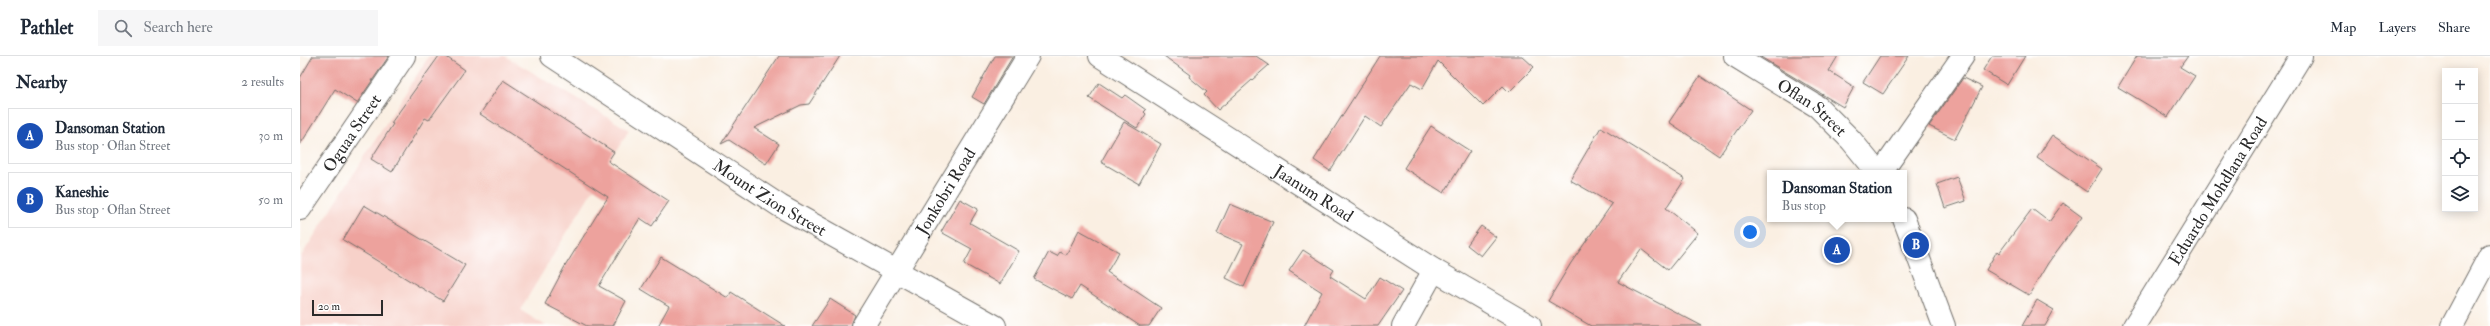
<!DOCTYPE html>
<meta charset="utf-8">
<style>
:root{--surface:#fff;--page:#f6f6f7;--text:#1f2937;--muted:#747a83;--line:#e0e1e3;--accent:#7c3aed}
body{margin:0;font-family:"IM FELL Double Pica",serif;background:var(--page);color:var(--text)}
.controls{position:absolute;right:12px;top:12px;display:grid;overflow:hidden;border-radius:0px;box-shadow:0 2px 10px #0003}
.controls button{width:36px;height:36px;display:grid;place-items:center;padding:0;border:0;border-bottom:1px solid var(--line);background:var(--surface);color:var(--text);font:20px sans-serif}
.scale{position:absolute;left:12px;bottom:10px;width:71px;box-sizing:border-box;padding-left:4px;border:2px solid #2b2b2b;border-top:0;font-size:11px;line-height:14px;white-space:nowrap;color:#2b2b2b;-webkit-text-stroke:3px #fff;paint-order:stroke}
.you{position:absolute;left:1450px;top:176px;width:14px;height:14px;margin:-10px;border:3px solid #fff;border-radius:50%;background:#1a73e8;box-shadow:0 0 0 6px #1a73e833}
.badge{display:grid;place-items:center;width:26px;height:26px;border-radius:50%;background:var(--accent);color:#fff;font-size:13px;font-weight:700}
.pin{position:absolute;translate:-50% -50%;border:2px solid #fff;box-shadow:0 1px 4px #0006}
.popup{position:absolute;left:1467px;top:114px;width:140px;height:52px;box-sizing:border-box;display:grid;place-content:center;border-radius:0px;background:var(--surface);filter:drop-shadow(0 1px 3px #0005);font-size:13px;white-space:nowrap;color:var(--muted)}
.popup b{font-size:15px;color:var(--text)}
.popup::after{content:'';position:absolute;left:50%;top:100%;margin-left:-8px;border:8px solid transparent;border-top-color:var(--surface)}
.list{margin:0;padding:0;list-style:none}
h2{display:flex;justify-content:space-between;align-items:center;height:52px;margin:0;padding:0 16px;font-size:17px}
h2 small{font-size:13px;font-weight:400;color:var(--muted)}
.list li{display:grid;grid-template-columns:26px 1fr auto;gap:12px;align-items:center;box-sizing:border-box;height:56px;margin:0 8px 8px;padding:0 8px;border:1px solid var(--line);border-radius:0px}
.list b{display:block;font-size:15px;white-space:nowrap}
.list p{margin:0;font-size:13px;white-space:nowrap;color:var(--muted)}
.list em{font-size:13px;font-style:normal;color:var(--muted)}
.icon{flex:none;width:22px;height:22px;fill:none;stroke:currentColor;stroke-width:2;stroke-linecap:round;stroke-linejoin:round}
.map{position:relative;flex:none;width:2190px;height:270px;overflow:hidden}
header{display:flex;align-items:center;gap:24px;box-sizing:border-box;height:56px;padding:0 20px;background:var(--surface);border-bottom:1px solid var(--line)}
header strong{font-size:19px}
nav{display:flex;gap:22px;margin-inline-start:auto;font-size:14px}
.search{width:280px;height:36px;background:var(--page);display:flex;align-items:center;gap:10px;box-sizing:border-box;padding:0 14px;border-radius:0px;color:var(--muted);font-size:15px}
main{display:flex}
aside{flex:1;background:var(--surface)}
.map>svg:first-child{display:block}
</style>
<header>
<strong>Pathlet</strong>
<div class="search"><svg class="icon" aria-label="search" viewBox="0 0 24 24"><circle cx="10" cy="10" r="6"/><path d="M15 15l6 6"/></svg>Search here</div>
<nav><a>Map</a><a>Layers</a><a>Share</a></nav>
</header>
<main>
<aside>
<h2>Nearby<small>2 results</small></h2>
<ul class="list">
<li><span class="badge" style="background:#1a4fb4">A</span><div><b>Dansoman Station</b><p>Bus stop · Oflan Street</p></div><em>30 m</em></li>
<li><span class="badge" style="background:#1a4fb4">B</span><div><b>Kaneshie</b><p>Bus stop · Oflan Street</p></div><em>50 m</em></li>
</ul>
</aside>
<div class="map">
<svg width="2190" height="270" viewBox="0 0 2190 270">
<rect width="100%" height="100%" fill="#fff"/>
<filter id="ink" filterUnits="userSpaceOnUse"><feTurbulence type="fractalNoise" baseFrequency=".025" numOctaves="2"/><feDisplacementMap in="SourceGraphic" scale="8" xChannelSelector="R" yChannelSelector="G"/><feConvolveMatrix kernelMatrix="1 2 1 2 8 2 1 2 1" color-interpolation-filters="sRGB"/></filter>
<filter id="wash" filterUnits="userSpaceOnUse"><feTurbulence type="fractalNoise" baseFrequency=".012" numOctaves="4" result="noise"/><feDisplacementMap in="SourceGraphic" scale="16" xChannelSelector="R" yChannelSelector="G"/><feGaussianBlur stdDeviation="0.9" result="paint"/><feColorMatrix in="noise" values="0 0 0 0 0 0 0 0 0 0 0 0 0 0 0 0 0 1.4 0 .05"/><feComposite in="paint" operator="in"/></filter>
<g filter="url(#wash)">
<rect width="100%" height="100%" fill="#faefe2"/>
<polygon fill="#f7d1c9" points="129,0 205,0 329,74 220,254 246,270 0,270 0,202"/>
<g id="blocks">
<g fill="#eda29d">
<polygon points="13,0 89,0 57,47 35,33 0,89 0,22"/>
<polygon points="139,0 145,0 165,14 129,64 125,62 92,116 71,103 93,68 91,67"/>
<polygon points="479,0 540,0 509,48 501,49 454,72 479,88 466,108 429,84 421,88"/>
<polygon points="695,0 713,0 684,48 672,41"/>
<polygon points="864,0 956,0 969,9 918,54 904,39 907,36 889,21 890,19"/>
<polygon points="1080,0 1222,0 1234,11 1209,36 1203,30 1183,50 1138,5 1122,33 1111,27 1081,71 1065,60 1030,115 1014,104"/>
<polygon points="1459,0 1538,0 1529,15 1554,31 1543,51"/>
<polygon points="1580,0 1609,0 1583,38 1563,26"/>
<polygon points="1692,0 1725,0 1707,29 1683,14"/>
<polygon points="1837,0 1888,0 1880,11 1895,20 1868,61 1818,31"/>
<polygon points="1400,20 1451,54 1419,100 1369,66"/>
<polygon points="1663,22 1682,31 1655,83 1629,70"/>
<polygon points="203,24 314,96 308,105 369,145 352,170 340,162 299,230 326,245 313,270 287,270 245,248 264,212 308,141 180,58"/>
<polygon points="799,27 822,42 825,39 846,54 844,56 846,58 837,72 789,42"/>
<polygon points="824,66 861,88 839,128 801,106"/>
<polygon points="1131,70 1170,95 1144,137 1104,112"/>
<polygon points="1301,71 1385,123 1366,152 1398,177 1368,214 1341,193 1318,226 1402,270 1291,270 1248,245 1271,207 1312,148 1270,124"/>
<polygon points="1752,79 1802,113 1787,136 1737,102"/>
<polygon points="1657,121 1666,145 1645,152 1637,128"/>
<polygon points="660,143 678,153 670,167 719,195 700,228 664,208 672,193 641,176"/>
<polygon points="1763,147 1782,161 1748,207 1729,239 1686,214 1697,195 1699,197 1732,153 1749,166"/>
<polygon points="930,148 973,166 944,231 926,222 943,188 917,177"/>
<polygon points="64,149 165,209 143,245 43,184"/>
<polygon points="1181,170 1196,181 1181,200 1167,189"/>
<polygon points="779,174 819,196 807,216 861,252 849,270 840,270 780,230 772,243 734,223 749,196 757,200 760,196 766,199"/>
<polygon points="1003,194 1034,214 1030,220 1066,243 1080,221 1102,235 1078,270 1004,270 1022,236 989,215"/>
<polygon points="361,201 428,242 431,236 485,270 358,270 369,250 341,233"/>
<polygon points="530,243 555,259 551,270 512,270"/>
<polygon points="1737,244 1754,254 1745,270 1722,270"/>
</g>
</g>
</g>
<g filter="url(#ink)">
<use href="#blocks" fill-opacity="0" stroke="#73706b" stroke-width="1"/>
<g fill="none" stroke-linecap="round" stroke-linejoin="round">
<defs>
<g id="minor">
<path id="s1" d="M 252,0 L 480,150 L 695,270"/>
<path id="s2" d="M 800,0 L 1134,214 L 1230,270"/>
<path id="s3" d="M 1435,0 L 1518,51 L 1551,84 L 1578,117"/>
<polyline points="1581,117 1663,0"/>
<path id="s4" d="M 0,153 L 104,0"/>
<polyline points="1604,163 1644,270"/>
<path id="s5" d="M 563,270 L 728,0"/>
<polyline points="1103,270 1134,214"/>
<polyline points="2152,270 2190,199"/>
</g>
<g id="major">
<path id="s6" d="M 1834,270 L 2001,0"/>
</g>
</defs>
<use href="#minor" stroke="#73706b" stroke-width="24"/>
<use href="#major" stroke="#73706b" stroke-width="24"/>
<use href="#minor" stroke="#fff" stroke-width="22"/>
<use href="#major" stroke="#fff" stroke-width="22"/>
</g>
</g>
<g text-anchor="middle" dominant-baseline="central" stroke-width="3" stroke-linejoin="round" paint-order="stroke">
<g font-size="17" fill="#2b2b2b" stroke="#fff">
<text stroke="none"><textPath href="#s3" startOffset="93">Oflan Street</textPath></text>
<text stroke="none"><textPath href="#s4" startOffset="92">Oguaa Street</textPath></text>
<text stroke="none"><textPath href="#s5" startOffset="158">Jonkobri Road</textPath></text>
<text stroke="none"><textPath href="#s6" startOffset="159">Eduardo Mohdlana Road</textPath></text>
<text stroke="none"><textPath href="#s2" startOffset="254">Jaanum Road</textPath></text>
<text stroke="none"><textPath href="#s1" startOffset="260">Mount Zion Street</textPath></text>
</g>
</g>
</svg>
<div class="controls">
<button>+</button>
<button>−</button>
<button><svg class="icon" aria-label="locate" viewBox="0 0 24 24"><circle cx="12" cy="12" r="6"/><path d="M12 2v4M12 18v4M2 12h4M18 12h4"/></svg></button>
<button><svg class="icon" aria-label="layers" viewBox="0 0 24 24"><path d="M12 4l9 5-9 5-9-5zM3 14l9 5 9-5"/></svg></button>
</div>
<div class="scale">20 m</div>
<div class="you"></div>
<div class="pin badge" style="left:1537px;top:194px;background:#1a4fb4">A</div>
<div class="popup"><b>Dansoman Station</b>Bus stop</div>
<div class="pin badge" style="left:1616px;top:189px;background:#1a4fb4">B</div>
</div>
</main>
